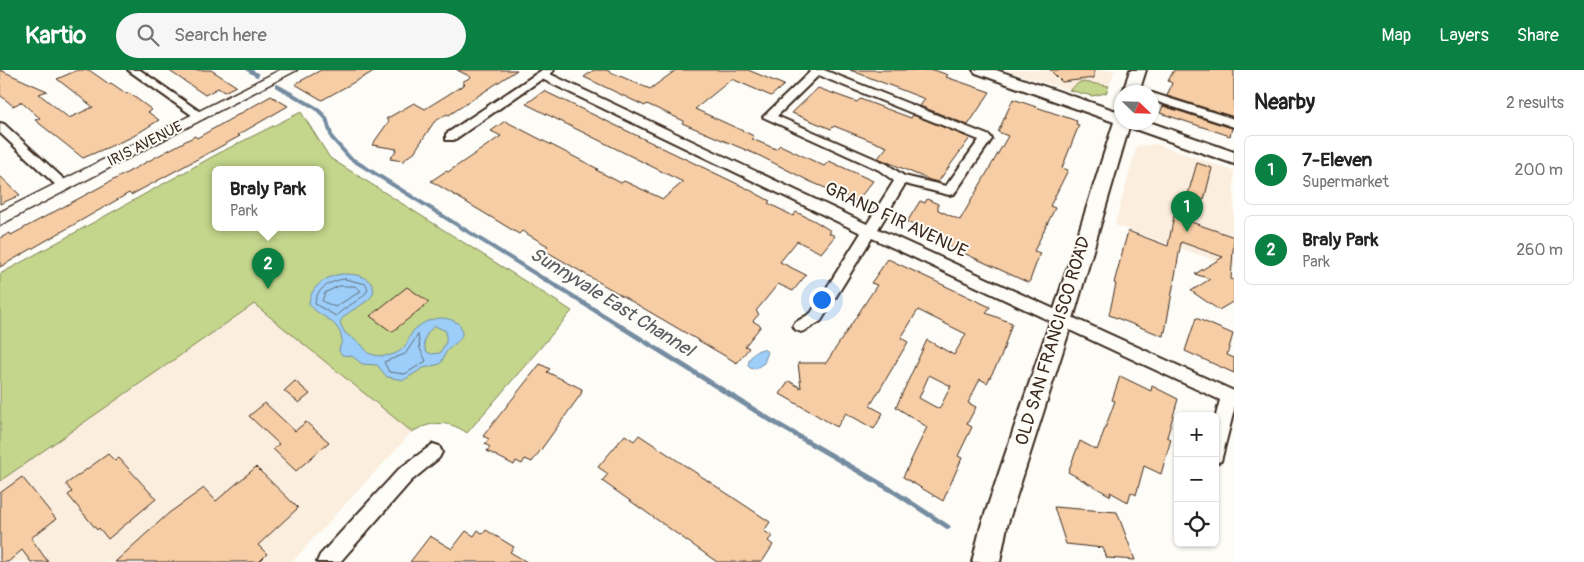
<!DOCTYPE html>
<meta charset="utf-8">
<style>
:root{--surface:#fff;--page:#f6f6f6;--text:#222;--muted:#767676;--line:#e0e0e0;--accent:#0b8043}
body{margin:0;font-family:Pangolin,sans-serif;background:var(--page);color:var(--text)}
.controls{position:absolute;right:15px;bottom:15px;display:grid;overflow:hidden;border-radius:8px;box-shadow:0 1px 4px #0004}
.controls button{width:45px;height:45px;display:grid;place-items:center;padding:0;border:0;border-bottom:1px solid var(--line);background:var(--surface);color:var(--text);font:25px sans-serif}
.compass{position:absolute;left:1114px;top:15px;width:45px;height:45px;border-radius:50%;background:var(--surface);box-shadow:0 1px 4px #0004;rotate:113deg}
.you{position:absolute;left:821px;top:229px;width:18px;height:18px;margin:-12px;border:4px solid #fff;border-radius:50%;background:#1a73e8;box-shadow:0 0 0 8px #1a73e833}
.badge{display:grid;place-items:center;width:32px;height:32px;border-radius:50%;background:var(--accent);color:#fff;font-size:16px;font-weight:700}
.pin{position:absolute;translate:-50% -41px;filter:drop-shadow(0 1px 2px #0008)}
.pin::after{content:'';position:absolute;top:26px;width:18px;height:15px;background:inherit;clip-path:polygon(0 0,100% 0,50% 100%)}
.popup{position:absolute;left:212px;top:96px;width:112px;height:65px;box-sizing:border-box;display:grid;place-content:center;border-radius:8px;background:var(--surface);filter:drop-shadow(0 1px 4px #0005);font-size:16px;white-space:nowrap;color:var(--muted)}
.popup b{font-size:19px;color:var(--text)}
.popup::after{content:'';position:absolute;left:50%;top:100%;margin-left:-10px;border:10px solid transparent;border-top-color:var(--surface)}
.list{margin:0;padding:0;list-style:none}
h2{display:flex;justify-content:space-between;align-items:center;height:65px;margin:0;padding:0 20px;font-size:21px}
h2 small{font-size:16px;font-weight:400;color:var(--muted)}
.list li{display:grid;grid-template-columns:32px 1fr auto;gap:15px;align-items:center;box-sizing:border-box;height:70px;margin:0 10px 10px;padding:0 10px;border:1px solid var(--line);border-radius:8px}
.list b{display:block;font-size:19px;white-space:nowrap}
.list p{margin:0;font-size:16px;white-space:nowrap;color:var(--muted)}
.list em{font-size:16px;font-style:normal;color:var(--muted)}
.icon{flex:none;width:28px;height:28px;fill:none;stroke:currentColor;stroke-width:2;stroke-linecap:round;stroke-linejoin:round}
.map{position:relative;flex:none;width:1234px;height:492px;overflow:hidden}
header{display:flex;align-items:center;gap:30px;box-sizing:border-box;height:70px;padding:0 25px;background:var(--accent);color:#fff}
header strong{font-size:24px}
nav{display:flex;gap:28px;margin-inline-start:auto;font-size:18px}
.search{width:350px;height:45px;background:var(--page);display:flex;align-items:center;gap:12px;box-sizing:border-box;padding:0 18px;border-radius:28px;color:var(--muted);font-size:19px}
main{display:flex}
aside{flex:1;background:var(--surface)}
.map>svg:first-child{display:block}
</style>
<header>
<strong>Kartio</strong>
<div class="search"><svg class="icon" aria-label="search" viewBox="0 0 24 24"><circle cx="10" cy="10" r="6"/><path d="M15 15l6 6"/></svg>Search here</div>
<nav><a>Map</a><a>Layers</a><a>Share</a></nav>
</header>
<main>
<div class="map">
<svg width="1234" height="492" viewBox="0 0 1234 492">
<rect width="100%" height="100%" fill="#fdfcf7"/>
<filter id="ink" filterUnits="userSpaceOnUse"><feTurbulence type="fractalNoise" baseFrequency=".02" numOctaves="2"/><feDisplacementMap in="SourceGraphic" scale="10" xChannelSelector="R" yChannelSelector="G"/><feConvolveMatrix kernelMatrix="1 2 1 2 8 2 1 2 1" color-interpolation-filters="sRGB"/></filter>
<g filter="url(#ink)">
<g fill="#fbeede">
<polygon points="1005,0 1115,0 1107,21 1100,25 1077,23"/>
<polygon points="1156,74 1234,101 1234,197 1115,155 1137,76"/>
<polygon points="255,233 412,362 292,492 0,492 0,411"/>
</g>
<g fill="#c3d68b" stroke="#7f8054" fill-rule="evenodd">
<polygon points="1080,12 1083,12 1109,16 1106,23 1092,26 1069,20"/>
<path d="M 301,42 L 330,88 L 572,241 L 467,363 C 449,350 431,351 412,362 L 254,234 L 0,411 L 0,204 L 221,82 ZM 216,100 L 320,100 L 320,158 L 216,158 Z"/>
</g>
<g fill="#9ccef9" stroke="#758ca1" fill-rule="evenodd">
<path d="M 341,204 C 350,204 364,204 371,213 C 384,232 344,238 340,253 L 345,263 L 362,275 L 368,283 C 379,288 396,287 404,277 C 409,272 409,265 414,260 C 427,248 446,243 460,255 C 466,269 457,271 449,279 C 444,283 444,289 440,294 L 423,298 L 404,310 L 387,307 L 377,295 L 362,294 L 352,286 L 342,285 L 339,281 C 339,277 342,273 342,270 C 339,248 316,247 309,233 C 311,216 325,207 341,204 ZM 435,256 L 446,261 L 446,272 L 440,283 L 431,284 L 426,281 C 422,271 426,262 435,256 Z"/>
<path d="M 763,279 L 768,282 L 764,293 L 755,299 L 750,298 L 748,295 C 749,287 755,280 763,279 Z"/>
</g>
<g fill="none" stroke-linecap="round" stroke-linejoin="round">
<g stroke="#626c76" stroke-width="1">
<path d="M 345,209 L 366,214 L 368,220 C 360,232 346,235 336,246 L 315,234 C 315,219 332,210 345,209 Z"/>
<polygon points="339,216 355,216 361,221 335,237 322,231 325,223"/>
<polygon points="418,265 420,279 426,291 405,304 389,302 384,292 405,284"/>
</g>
<g stroke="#758ca1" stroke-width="4">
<polyline points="249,0 257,5"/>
<polyline points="277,16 316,38 326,48 332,68 350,88 547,211"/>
</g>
<polyline stroke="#758ca1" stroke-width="5" points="545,209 772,351 893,421 948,457"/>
</g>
<g fill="#f6cda5" stroke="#3b2a1e" fill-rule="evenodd">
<polygon points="0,0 47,21 39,24 69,48 93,37 57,9 78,0 89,0 109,14 111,13 127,24 129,23 152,40 148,42 159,50 132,67 83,88 35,50 40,48 21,32 13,36 0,25"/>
<polygon points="168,0 211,0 236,16 224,22 218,18 205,25"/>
<polygon points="321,0 376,0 322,30 295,14"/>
<polygon points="457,0 517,0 449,45 447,44 434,52 413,84 407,87 404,91 390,89 397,79 372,75 389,51 386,49 414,33 425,39 465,14 462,12 471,7"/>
<polygon points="594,0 606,0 650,19 676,0 748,0 784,15 771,26 732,9 695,39 754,66 752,69 776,79 780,75 824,96 829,91 873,111 857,131 811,112 760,86 682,53 684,51 647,34 645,36 584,7"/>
<polygon points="850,0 934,0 948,5 946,7 990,22 968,55 920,36 925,29"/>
<polygon points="1050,0 1094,0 1094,8 1062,12"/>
<polygon points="1174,0 1234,0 1234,47 1167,26 1172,13 1168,11"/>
<polygon points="818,18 857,32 860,29 911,48 913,45 970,68 938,112 930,110 878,88 887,77 834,56 831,59 792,43"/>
<polygon points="544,21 748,119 770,131 768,133 793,146 796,142 815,151 831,161 829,163 835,166 821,183 797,171 780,192 806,205 793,221 778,214 756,241 759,244 753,251 761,256 745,276 749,278 737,293 544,180 548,176 522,161 519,164 431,111 446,101 448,102 501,66 491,61 505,51 598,99 596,100 621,113 624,111 663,129 683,112 526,34"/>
<polygon points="271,26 288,36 238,65 240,66 131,125 129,123 0,197 0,168 10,163 11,165 195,66 197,68"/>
<polygon points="1013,29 1077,51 1076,54 1079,55 1062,98 1068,100 1050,136 1055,138 1034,181 1040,183 1029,213 920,163 923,159 907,152 920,131 925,133 927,129 938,134 938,140 960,150 1008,66 998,62"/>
<polygon points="1163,36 1232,58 1230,66 1160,43"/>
<polygon points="1197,93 1212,98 1204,130 1188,124"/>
<polygon points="0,106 20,125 0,134"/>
<polygon points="1174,146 1234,167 1231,209 1234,210 1234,231 1219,240 1191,221 1210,209 1195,204 1223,187 1181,172 1165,262 1164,261 1163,266 1109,245 1116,214 1114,213 1128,161 1168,176"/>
<path d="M 888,189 L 990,237 L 986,243 L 1012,253 L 1001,287 L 987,313 L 980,309 L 968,333 L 976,337 L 967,354 L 972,357 L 958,386 L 962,388 L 943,431 L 903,407 L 927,357 L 896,337 L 927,270 L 954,285 L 966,264 L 918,240 L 901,268 L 908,272 L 870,336 L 883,343 L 874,359 L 846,343 L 837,357 L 780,324 L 789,311 L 801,318 L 798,293 L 826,293 L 877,215 L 871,213 ZM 929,305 L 951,316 L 939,339 L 919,328 Z"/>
<polygon points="407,217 429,232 392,262 370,246"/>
<polygon points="1196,248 1233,264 1227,285 1234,288 1234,303 1185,281"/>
<polygon points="540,294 550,299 547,302 582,319 581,324 532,392 525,389 522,394 516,391 514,395 487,381 490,377 485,374 489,369 483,366"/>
<polygon points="1120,306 1151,321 1152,316 1178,329 1167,367 1171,369 1161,404 1144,396 1136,425 1131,422 1128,432 1110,422 1111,426 1068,402 1080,371 1097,380 1115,331 1112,330"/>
<polygon points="295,311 310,324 299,333 284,321"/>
<polygon points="265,333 295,361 306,352 329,372 296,401 273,379 279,374 249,346"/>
<polygon points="625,365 634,371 639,365 770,452 764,461 772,466 768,471 773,475 762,492 717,492 602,411 608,404 598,397"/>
<polygon points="108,384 115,391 119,388 156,429 108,469 99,458 97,460 68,425 72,422 66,414"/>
<polygon points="256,397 298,438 258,475 267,484 259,492 115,492 169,443 204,418 216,431"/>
<polygon points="22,407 56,449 31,468 48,492 31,492 22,480 8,492 0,492 0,423"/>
<polygon points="1054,437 1117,442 1135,490 1107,488 1103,478 1066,474"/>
<polygon points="478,460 483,464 486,460 514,477 510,482 527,492 410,492 430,466 452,479 466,461 474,466"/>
</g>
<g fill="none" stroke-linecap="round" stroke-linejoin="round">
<defs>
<g id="minor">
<polygon points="128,0 140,0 206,46 204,48 196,48"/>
<path d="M 542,0 L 554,0 L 550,4 L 867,154 L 894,111 L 879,100 L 763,47 L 810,2 L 809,0 L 824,0 L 990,66 L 992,69 L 954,124 L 949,125 L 905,114 L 878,159 L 1234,321 L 1234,340 L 1221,391 L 1215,393 L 1215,349 L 1220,330 L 872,168 L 821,251 L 806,260 L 801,262 L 796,260 L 793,256 L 796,252 L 811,243 L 861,163 L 542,9 L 454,70 L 446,70 L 446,64 ZM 819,5 L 830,10 L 979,70 L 946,116 L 904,106 L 887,94 L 777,46 Z"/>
<polygon points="1152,23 1234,49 1234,57 1152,30"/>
<polygon points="0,53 4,54 67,112 69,115 67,118 59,118 0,63"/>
<polygon points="433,374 439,376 442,382 439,388 411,411 340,492 317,492 320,485 399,399"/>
</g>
<polygon id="tertiary" points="280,0 297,0 0,155 0,142"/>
<g id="secondary">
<polygon points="973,0 996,0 1122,43 1122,52 1149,52 1234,82 1234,94 1129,57 1073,249 1007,456 1000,492 972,492 981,456 1051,249 1114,52 976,3"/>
<polygon points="1130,0 1146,0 1139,22 1123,22"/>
</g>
</defs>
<use href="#minor" stroke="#3b2a1e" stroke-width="4"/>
<use href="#tertiary" stroke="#3b2a1e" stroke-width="3"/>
<use href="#secondary" stroke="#3b2a1e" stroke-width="4"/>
<use href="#minor" fill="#fdfcf7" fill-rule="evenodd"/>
<use href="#tertiary" fill="#fdfcf7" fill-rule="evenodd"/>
<use href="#secondary" fill="#fdfcf7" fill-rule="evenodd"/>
</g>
</g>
<g text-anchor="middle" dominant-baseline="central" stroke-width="4" stroke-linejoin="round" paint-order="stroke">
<g font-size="15" fill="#3b2a1e" stroke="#fdfcf7">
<text transform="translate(145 74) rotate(-27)">IRIS AVENUE</text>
</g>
<g font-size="18" fill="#3b2a1e" stroke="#fdfcf7">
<text transform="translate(896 150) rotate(25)">GRAND FIR AVENUE</text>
<text transform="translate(1053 271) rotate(-73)">OLD SAN FRANCISCO ROAD</text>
</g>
<g font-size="19" font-style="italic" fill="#585b60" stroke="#fdfcf7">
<text transform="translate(612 232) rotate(32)">Sunnyvale East Channel</text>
</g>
</g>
</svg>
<div class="controls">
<button>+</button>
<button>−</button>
<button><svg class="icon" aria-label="locate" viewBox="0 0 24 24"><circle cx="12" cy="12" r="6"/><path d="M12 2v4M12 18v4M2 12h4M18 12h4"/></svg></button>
</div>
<svg class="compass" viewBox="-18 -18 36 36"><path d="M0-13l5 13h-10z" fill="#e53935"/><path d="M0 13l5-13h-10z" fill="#767676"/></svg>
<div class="you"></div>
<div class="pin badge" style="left:1187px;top:162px">1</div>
<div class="pin badge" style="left:268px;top:219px">2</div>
<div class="popup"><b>Braly Park</b>Park</div>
</div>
<aside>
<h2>Nearby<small>2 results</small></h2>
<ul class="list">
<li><span class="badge">1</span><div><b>7-Eleven</b><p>Supermarket</p></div><em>200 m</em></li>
<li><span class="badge">2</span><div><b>Braly Park</b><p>Park</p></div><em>260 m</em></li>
</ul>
</aside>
</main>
